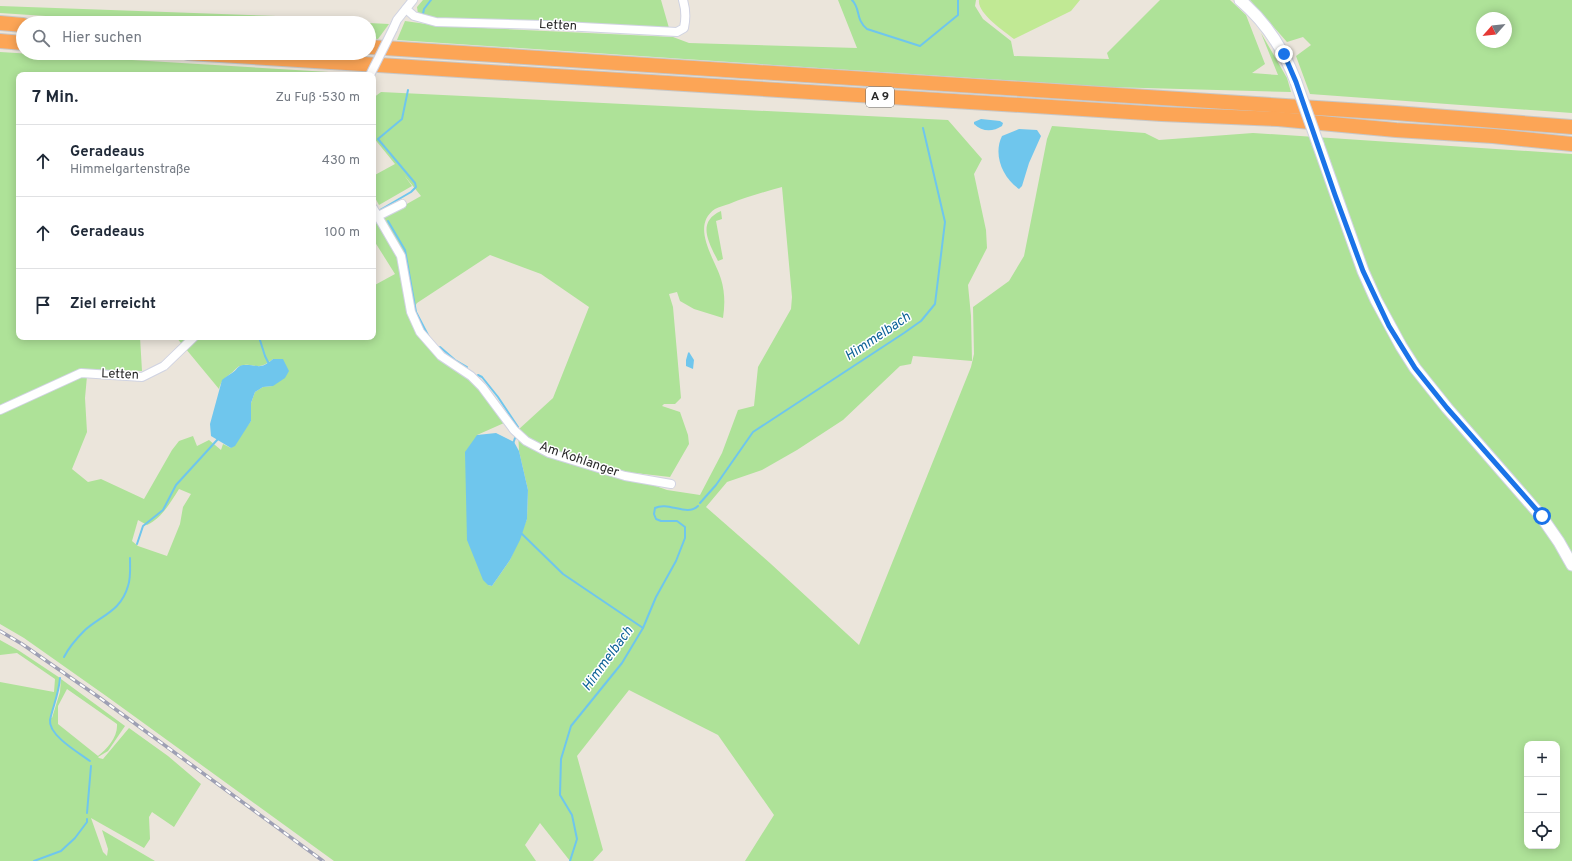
<!DOCTYPE html>
<html lang="de">
<meta charset="utf-8">
<style>
:root{--surface:#fff;--page:#f6f6f7;--text:#1f2937;--muted:#747a83;--line:#e0e1e3}
body{margin:0;font-family:Overpass,sans-serif;background:var(--page);color:var(--text)}
.controls{position:absolute;right:12px;bottom:12px;display:grid;overflow:hidden;border-radius:8px;box-shadow:0 2px 10px #0003}
.controls button{width:36px;height:36px;display:grid;place-items:center;padding:0;border:0;border-bottom:1px solid var(--line);background:var(--surface);color:var(--text);font:20px sans-serif}
.compass{position:absolute;left:1476px;top:12px;width:36px;height:36px;border-radius:50%;background:var(--surface);box-shadow:0 2px 10px #0003;rotate:243deg}
.stop{position:absolute;width:12px;height:12px;margin:-9px;border:3px solid #1a73e8;border-radius:50%;background:#fff}
.stop.end{background:#1a73e8;border-color:#fff;box-shadow:0 1px 4px #0008}
.list{margin:0;padding:0;list-style:none}
h2{display:flex;justify-content:space-between;align-items:center;height:52px;margin:0;padding:0 16px;font-size:17px}
h2 small{font-size:13px;font-weight:400;color:var(--muted)}
.list li{display:grid;grid-template-columns:26px 1fr auto;gap:12px;align-items:center;box-sizing:border-box;height:72px;padding:0 16px;border-top:1px solid var(--line)}
.list b{display:block;font-size:15px;white-space:nowrap}
.list p{margin:0;font-size:13px;white-space:nowrap;color:var(--muted)}
.list em{font-size:13px;font-style:normal;color:var(--muted)}
.icon{flex:none;width:22px;height:22px;fill:none;stroke:currentColor;stroke-width:2;stroke-linecap:round;stroke-linejoin:round}
.map{position:relative;flex:none;width:1572px;height:861px;overflow:hidden}
.search{position:absolute;background:var(--surface);box-shadow:0 2px 10px #0003;left:16px;top:16px;width:360px;height:44px;display:flex;align-items:center;gap:10px;box-sizing:border-box;padding:0 14px;border-radius:22px;color:var(--muted);font-size:15px}
.panel{position:absolute;background:var(--surface);box-shadow:0 2px 10px #0003;left:16px;top:72px;width:360px;height:268px;border-radius:8px}
.map>svg:first-child{display:block}
</style>
<div class="map">
<svg width="1572" height="861" viewBox="0 0 1572 861">
<rect width="100%" height="100%" fill="#ebe5db"/>
<g fill="#aee298" fill-rule="evenodd">
<polygon points="423,0 661,0 669,28 442,19 418,14 417,7"/>
<polygon points="838,0 976,0 975,6 983,19 1011,41 1014,56 1109,59 1107,53 1160,0 1230,0 1246,15 1265,64 1252,73 1278,75 1261,33 1287,78 1291,92 1108,87 397,40 405,21 440,26 673,37 689,43 857,48"/>
<path d="M 1250,0 L 1572,0 L 1572,113 L 1310,94 L 1296,56 L 1311,45 L 1303,37 L 1287,42 ZM 1482,18 L 1506,18 L 1506,42 L 1482,42 Z"/>
<polygon points="0,6 306,17 315,20 367,23 153,23 0,13"/>
<polygon points="369,23 389,24 378,39 369,38"/>
<path d="M 0,52 L 362,74 L 361,75 L 19,75 L 19,337 L 140,337 L 142,371 L 80,369 L 87,376 L 85,398 L 87,432 L 72,469 L 88,482 L 101,479 L 144,499 L 172,450 L 179,441 L 193,436 L 197,446 L 209,440 L 221,450 L 223,444 L 231,448 L 251,421 L 251,403 L 255,392 L 263,387 L 273,386 L 273,359 C 255,373 255,361 240,366 C 236,367 234,372 230,374 C 224,379 221,381 219,389 L 176,337 L 373,337 L 373,286 L 395,274 L 373,239 L 373,223 L 421,196 L 404,175 L 412,186 L 379,205 L 373,194 L 373,176 L 395,164 L 373,137 L 373,98 L 381,92 L 948,120 L 982,159 L 974,174 L 986,230 L 987,248 L 968,285 L 971,316 L 972,361 L 913,356 L 911,364 L 900,366 L 843,420 L 797,450 L 762,470 L 727,482 L 706,507 L 771,564 L 859,645 L 971,367 L 974,354 L 973,307 L 1009,281 L 1024,256 L 1047,139 L 1052,126 L 1145,133 L 1159,140 L 1253,133 L 1572,154 L 1572,861 L 745,861 L 774,815 L 718,735 L 629,690 L 577,756 L 603,850 L 593,861 L 570,861 L 540,823 L 525,845 L 536,861 L 334,861 L 109,698 L 24,638 L 0,624 ZM 782,187 L 792,297 L 791,309 L 758,367 L 754,406 L 738,410 L 722,453 L 700,495 L 667,490 L 633,478 L 635,473 L 670,477 L 689,444 L 688,435 L 680,412 L 662,406 L 664,404 L 675,404 L 681,398 L 673,307 L 669,294 L 677,292 L 680,301 L 694,309 L 723,318 C 725,305 725,292 721,279 C 715,259 690,226 715,209 C 719,207 725,205 729,204 C 746,197 764,192 782,187 ZM 490,255 L 541,274 L 589,307 L 553,398 L 518,430 L 519,451 L 528,490 L 527,519 L 510,560 L 492,586 L 488,585 L 477,435 L 504,423 L 487,396 L 470,378 L 417,332 L 409,315 L 417,303 ZM 179,489 L 191,494 L 183,507 L 180,524 L 167,556 L 138,546 L 132,541 L 138,520 L 147,525 C 162,518 170,503 179,489 ZM 1527,744 L 1557,744 L 1557,846 L 1527,846 Z"/>
<path d="M 721,211 L 722,219 L 716,221 L 723,259 L 718,261 C 709,243 696,222 721,211 Z"/>
<path d="M 0,640 L 18,650 L 60,678 L 58,691 L 51,717 L 52,718 L 60,692 L 61,679 L 125,726 L 108,751 L 98,757 L 99,758 L 103,759 L 129,728 L 168,756 L 201,784 L 174,827 L 152,812 L 149,817 L 150,839 L 144,848 L 91,818 L 103,852 L 107,856 L 108,849 L 102,830 L 155,861 L 0,861 L 0,682 L 54,692 L 55,679 L 17,653 L 0,655 ZM 67,689 L 117,724 C 118,737 107,749 98,756 L 58,724 L 58,706 Z"/>
</g>
<path fill="#c1e994" d="M 979,0 L 1080,0 L 1071,11 L 1014,39 C 1004,31 977,13 979,0 Z"/>
<g fill="#6fc6ed">
<path d="M 981,119 L 1000,121 L 1003,123 L 1002,126 C 993,132 982,132 974,124 L 974,122 Z"/>
<path d="M 1019,129 L 1037,130 L 1041,136 L 1029,163 L 1022,186 L 1019,189 C 1002,177 993,154 1002,136 Z"/>
<polygon points="689,352 694,360 693,369 686,366 686,360 688,353"/>
<path d="M 273,359 L 283,359 L 289,371 L 285,378 L 273,386 L 263,387 L 255,392 L 251,403 L 251,421 L 235,446 L 231,448 L 211,436 L 210,424 L 222,380 C 225,377 229,375 232,373 C 237,370 237,366 243,365 C 258,364 259,371 273,359 Z"/>
<polygon points="496,433 514,442 519,451 528,490 527,519 520,540 510,560 492,586 488,585 483,580 467,540 465,452 477,435"/>
</g>
<g fill="none" stroke-linecap="round" stroke-linejoin="round">
<g stroke="#6fc6ed" stroke-width="2">
<path d="M 852,0 C 861,9 855,19 867,29 L 920,46 L 958,15 L 958,0"/>
<polyline points="423,14 424,9 431,0"/>
<polyline points="380,210 411,192 416,187 415,183 378,139 402,119 408,90"/>
<polyline points="388,221 405,250 416,312 429,337"/>
<polyline points="259,337 265,356 269,364"/>
<polyline points="440,347 455,360 467,367"/>
<polyline points="478,375 482,377 498,397 518,427"/>
<polyline points="513,444 515,438"/>
<polyline points="700,503 716,485 753,432 904,333 921,321 935,304 945,222 923,128"/>
<polyline points="521,533 563,574 643,628"/>
<polyline points="137,544 143,526 163,510 176,485 218,439"/>
<path d="M 64,657 C 69,647 77,638 85,630 C 102,615 121,611 128,586 C 131,578 130,567 130,558"/>
<path d="M 60,678 C 59,693 53,706 50,720 C 48,735 79,753 90,761"/>
<polyline points="87,813 91,766"/>
<polyline points="34,861 61,851 75,838 87,822 87,819"/>
<path d="M 570,861 L 577,839 L 572,815 L 560,795 L 561,759 L 571,726 L 622,663 L 643,628 L 656,597 L 676,561 L 685,538 L 685,527 L 677,521 L 661,521 L 656,519 L 654,514 L 655,508 C 668,501 687,517 698,506"/>
</g>
<defs>
<g id="street">
<path d="M 406,9 L 414,16 L 436,22 L 544,25 L 677,32 L 684,28 C 686,19 686,10 683,0"/>
<polyline points="393,29 397,20 413,0"/>
<polyline points="373,208 401,256 411,312 420,332 441,356 471,376 482,387 514,430 526,441 549,453 625,476 671,484"/>
<polyline points="374,218 402,204"/>
<polyline points="0,410 81,373 142,377 164,366 194,337"/>
</g>
<g id="secondary">
<path d="M 1240,0 C 1266,22 1284,50 1296,82"/>
<polyline points="1318,144 1363,271 1376,300 1401,346 1415,368 1447,408 1541,516 1559,542 1572,565"/>
</g>
<g id="highway">
<polyline points="0,23 23,25"/>
<polyline points="0,41 23,43"/>
<polyline points="369,47 1395,113 1572,127"/>
<polyline points="188,53 1162,114 1278,119 1396,130 1493,136 1572,144"/>
</g>
</defs>
<use href="#street" stroke="#d0d3e2" stroke-width="10"/>
<use href="#secondary" stroke="#d0d3e2" stroke-width="13"/>
<use href="#highway" stroke="#c7c7c7" stroke-width="16"/>
<use href="#street" stroke="#fff" stroke-width="8"/>
<use href="#secondary" stroke="#fff" stroke-width="11"/>
<use href="#highway" stroke="#fca556" stroke-width="14"/>
<defs>
<polyline id="rail" points="0,631 22,644 100,698 323,861"/>
</defs>
<use href="#rail" stroke="#9ea0b4" stroke-width="3.5"/>
<use href="#rail" stroke="#fff" stroke-width="2" stroke-dasharray="6" stroke-linecap="butt"/>
<defs>
<polyline id="street-bridge" points="370,75 393,29"/>
<polyline id="secondary-bridge" points="1296,82 1318,144"/>
</defs>
<use href="#street-bridge" stroke="#d0d3e2" stroke-width="10" stroke-linecap="butt"/>
<use href="#secondary-bridge" stroke="#d0d3e2" stroke-width="13" stroke-linecap="butt"/>
<use href="#street-bridge" stroke="#fff" stroke-width="8"/>
<use href="#secondary-bridge" stroke="#fff" stroke-width="11"/>
</g>
<g fill="none" stroke-linecap="round" stroke-linejoin="round">
<polyline stroke="#1a73e8" stroke-width="5" points="1284,54 1296,82 1335,195 1363,271 1389,326 1415,368 1447,408 1542,516"/>
</g>
<g text-anchor="middle" dominant-baseline="central" stroke-width="3" stroke-linejoin="round" paint-order="stroke">
<rect fill="#fff" stroke="#696969" stroke-width="1" x="866" y="87" width="28" height="20" rx="3"/>
<g font-size="12" font-weight="bold" fill="#292929">
<text x="880" y="97">A 9</text>
</g>
<g font-size="13" fill="#292929" stroke="#fff">
<text transform="translate(558 26) rotate(3)">Letten</text>
<text transform="translate(120 375) rotate(2)">Letten</text>
<text transform="translate(579 460) rotate(19)">Am Kohlanger</text>
</g>
<g font-size="14" font-style="italic" fill="#0f6398" stroke="#fff">
<text transform="translate(878 337) rotate(-34)">Himmelbach</text>
<text transform="translate(608 659) rotate(-54)">Himmelbach</text>
</g>
</g>
</svg>
<div class="controls">
<button>+</button>
<button>−</button>
<button><svg class="icon" aria-label="locate" viewBox="0 0 24 24"><circle cx="12" cy="12" r="6"/><path d="M12 2v4M12 18v4M2 12h4M18 12h4"/></svg></button>
</div>
<svg class="compass" viewBox="-18 -18 36 36"><path d="M0-13l5 13h-10z" fill="#e53935"/><path d="M0 13l5-13h-10z" fill="#747a83"/></svg>
<div class="stop" style="left:1542px;top:516px"></div>
<div class="stop end" style="left:1284px;top:54px"></div>
<div class="search"><svg class="icon" aria-label="search" viewBox="0 0 24 24"><circle cx="10" cy="10" r="6"/><path d="M15 15l6 6"/></svg>Hier suchen</div>
<section class="panel">
<h2>7 Min.<small>Zu Fuß · 530 m</small></h2>
<ul class="list">
<li><svg class="icon" aria-label="ahead" viewBox="0 0 24 24"><path d="M12 20V5M6 11l6-6 6 6"/></svg><div><b>Geradeaus</b><p>Himmelgartenstraße</p></div><em>430 m</em></li>
<li><svg class="icon" aria-label="ahead" viewBox="0 0 24 24"><path d="M12 20V5M6 11l6-6 6 6"/></svg><div><b>Geradeaus</b></div><em>100 m</em></li>
<li><svg class="icon" aria-label="arrive" viewBox="0 0 24 24"><path d="M6 21V4h12l-3 4 3 4H6"/></svg><div><b>Ziel erreicht</b></div></li>
</ul>
</section>
</div>
